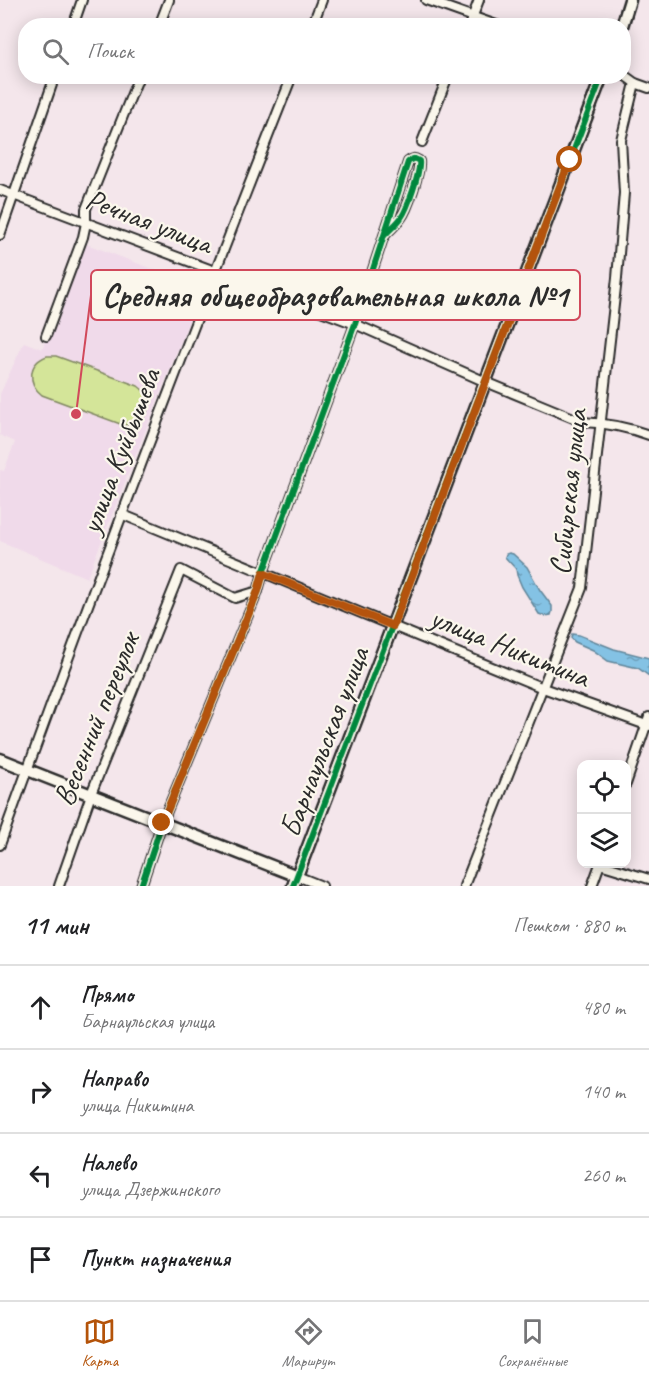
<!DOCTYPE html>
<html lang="ru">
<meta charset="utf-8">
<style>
:root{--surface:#fff;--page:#f2f2f2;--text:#202124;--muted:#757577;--line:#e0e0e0;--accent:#b45309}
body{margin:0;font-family:Caveat,sans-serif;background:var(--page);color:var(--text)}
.controls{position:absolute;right:18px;bottom:18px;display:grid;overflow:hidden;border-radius:12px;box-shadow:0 3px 15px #0003}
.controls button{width:54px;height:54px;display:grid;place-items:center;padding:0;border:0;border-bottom:2px solid var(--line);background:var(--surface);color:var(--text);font:30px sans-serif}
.stop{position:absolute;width:18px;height:18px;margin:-14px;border:4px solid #b45309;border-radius:50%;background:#fff}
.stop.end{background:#b45309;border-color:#fff;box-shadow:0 2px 6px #0008}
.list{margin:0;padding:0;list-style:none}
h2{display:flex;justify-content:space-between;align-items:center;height:78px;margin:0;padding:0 24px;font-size:26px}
h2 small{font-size:20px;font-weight:400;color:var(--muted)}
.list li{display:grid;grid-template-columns:39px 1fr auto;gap:18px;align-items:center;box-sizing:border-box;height:84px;padding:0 24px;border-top:2px solid var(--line)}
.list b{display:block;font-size:22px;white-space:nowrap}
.list p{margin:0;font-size:20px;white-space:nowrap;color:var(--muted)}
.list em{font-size:20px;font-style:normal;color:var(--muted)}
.icon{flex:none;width:33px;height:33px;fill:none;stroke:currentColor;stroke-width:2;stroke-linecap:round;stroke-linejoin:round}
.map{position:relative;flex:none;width:649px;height:886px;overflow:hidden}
.search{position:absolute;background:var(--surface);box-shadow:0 3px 15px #0003;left:18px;right:18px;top:18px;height:66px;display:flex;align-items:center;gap:15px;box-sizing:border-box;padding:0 21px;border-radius:24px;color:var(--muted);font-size:22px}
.sheet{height:414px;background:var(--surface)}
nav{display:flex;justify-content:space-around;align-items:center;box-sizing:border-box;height:84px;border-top:2px solid var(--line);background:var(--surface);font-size:16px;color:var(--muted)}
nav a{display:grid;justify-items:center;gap:3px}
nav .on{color:var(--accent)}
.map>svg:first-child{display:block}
</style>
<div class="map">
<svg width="649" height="886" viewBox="0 0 649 886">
<defs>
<pattern id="water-ripples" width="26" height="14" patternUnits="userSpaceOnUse" patternTransform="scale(1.5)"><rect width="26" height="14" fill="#84c2e4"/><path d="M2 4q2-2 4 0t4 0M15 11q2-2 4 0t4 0" fill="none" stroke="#6c9eb9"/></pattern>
</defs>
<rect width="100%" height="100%" fill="#f4e6eb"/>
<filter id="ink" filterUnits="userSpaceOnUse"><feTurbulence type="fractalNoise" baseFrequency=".0167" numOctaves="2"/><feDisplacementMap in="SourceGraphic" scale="12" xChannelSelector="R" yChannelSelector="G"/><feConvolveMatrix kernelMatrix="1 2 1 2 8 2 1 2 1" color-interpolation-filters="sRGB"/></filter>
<g filter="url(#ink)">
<polygon fill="#f0daea" points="84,243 202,288 87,578 0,541 0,470 4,471 15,442 0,435 0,394 24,342 42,349"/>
<path fill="#d4e599" stroke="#808862" stroke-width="1.5" d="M 47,356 L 56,356 L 138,386 C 158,400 147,427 123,425 L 42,395 C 27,383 28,363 47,356 Z"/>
<g fill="url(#water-ripples)" stroke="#60869a" stroke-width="1.5">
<polygon points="509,553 513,554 527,567 540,590 552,606 552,612 551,615 545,616 539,614 522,587 517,575 516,569 505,557 506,554"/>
<polygon points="572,634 579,635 614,649 649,658 649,676 638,668 608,661 593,650 575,642 571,638"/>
</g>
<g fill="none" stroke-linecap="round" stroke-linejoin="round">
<defs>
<g id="street">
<polyline points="426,0 499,26"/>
<polyline points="73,26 82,0"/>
<polyline points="159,26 169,0"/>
<polyline points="312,26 322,0"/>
<polyline points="469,26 479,0"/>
<polyline points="624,75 635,83 649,88"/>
<polyline points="422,142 448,76"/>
<path d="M 0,190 L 355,324 L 486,382 L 583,422 C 606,423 627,427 649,435"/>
<polyline points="0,235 55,76"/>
<polyline points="46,336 83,237 86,223 86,209 139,76"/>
<polyline points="121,514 543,688 649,726"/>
<polyline points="626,784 649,717"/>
<path d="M 0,845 C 93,587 191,331 292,76"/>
<polyline points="297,876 322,886"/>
<polyline points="59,886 93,789 181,570 235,598 258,591"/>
<path d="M 141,886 L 162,823 L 258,591 L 263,573 L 355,324 L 408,162 C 413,158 414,158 419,161 C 421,171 407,210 401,218 C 397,224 389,230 384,236"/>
<polyline points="464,886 582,588 617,278 624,193 621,140 635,83"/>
<polyline points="592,886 600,864 649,879"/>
</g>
<g id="secondary">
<polyline points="622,26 630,0"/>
<polyline points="0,759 297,876"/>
<polyline points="293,886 602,76"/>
</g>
</defs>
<use href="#street" stroke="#2b2b2b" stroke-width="12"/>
<use href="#secondary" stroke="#2b2b2b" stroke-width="15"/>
<use href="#street" stroke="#fbf7ec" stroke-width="8"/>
<use href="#secondary" stroke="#fbf7ec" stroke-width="10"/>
<defs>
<g id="cycleway">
<path d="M 141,886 L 162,823 L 258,591 L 263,573 L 355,324 L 408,162 C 413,158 414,158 419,161 C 421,171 407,210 401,218 C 397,224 389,230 384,236"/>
<polyline points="293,886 602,76"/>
</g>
</defs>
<use href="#cycleway" stroke="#fbf7ec" stroke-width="10"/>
<use href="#cycleway" stroke="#00873e" stroke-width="6"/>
</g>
</g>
<g fill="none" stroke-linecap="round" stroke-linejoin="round" filter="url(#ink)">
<polyline stroke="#b45309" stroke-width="8" points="162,823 258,591 263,573 393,626 570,160"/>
</g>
<g text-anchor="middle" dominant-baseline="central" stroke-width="4.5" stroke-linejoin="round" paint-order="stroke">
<g font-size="30" fill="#2b2b2b" stroke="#fbf7ec">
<text transform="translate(149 221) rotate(21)">Речная улица</text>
<text transform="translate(120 451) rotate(-69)">улица Куйбышева</text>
<text transform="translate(568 492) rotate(-84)">Сибирская улица</text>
<text transform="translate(510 647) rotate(22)">улица Никитина</text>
<text transform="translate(96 719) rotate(-68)">Весенний переулок</text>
<text transform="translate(324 742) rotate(-69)">Барнаульская улица</text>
</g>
</g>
<path fill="none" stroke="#d1495b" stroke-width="2" d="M76 414L91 295"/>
<circle fill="#d1495b" stroke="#fbf7ec" stroke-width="2" cx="76" cy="414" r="6"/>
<rect fill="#fbf7ec" stroke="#d1495b" stroke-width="2" x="91" y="270" width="489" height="50" rx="6"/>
<g font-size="32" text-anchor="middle" font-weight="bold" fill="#2b2b2b">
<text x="335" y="306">Средняя общеобразовательная школа №1</text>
</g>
</svg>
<div class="controls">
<button><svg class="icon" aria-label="locate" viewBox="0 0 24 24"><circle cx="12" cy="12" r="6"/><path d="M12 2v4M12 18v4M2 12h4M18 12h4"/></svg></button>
<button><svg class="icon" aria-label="layers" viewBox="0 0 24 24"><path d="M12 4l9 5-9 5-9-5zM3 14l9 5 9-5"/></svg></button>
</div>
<div class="stop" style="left:570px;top:160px"></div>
<div class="stop end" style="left:162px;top:823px"></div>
<div class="search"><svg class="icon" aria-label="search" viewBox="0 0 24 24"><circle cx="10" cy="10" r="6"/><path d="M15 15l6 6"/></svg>Поиск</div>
</div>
<section class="sheet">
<h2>11 мин<small>Пешком · 880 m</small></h2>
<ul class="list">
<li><svg class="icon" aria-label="ahead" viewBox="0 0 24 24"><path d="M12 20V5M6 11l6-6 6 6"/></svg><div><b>Прямо</b><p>Барнаульская улица</p></div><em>480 m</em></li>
<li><svg class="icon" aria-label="right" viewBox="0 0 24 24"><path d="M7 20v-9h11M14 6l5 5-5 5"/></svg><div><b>Направо</b><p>улица Никитина</p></div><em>140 m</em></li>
<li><svg class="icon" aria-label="left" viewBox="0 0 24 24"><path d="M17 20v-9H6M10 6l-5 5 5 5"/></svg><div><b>Налево</b><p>улица Дзержинского</p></div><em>260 m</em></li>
<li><svg class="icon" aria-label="arrive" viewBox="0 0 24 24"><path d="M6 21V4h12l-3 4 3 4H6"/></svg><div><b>Пункт назначения</b></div></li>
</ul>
</section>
<nav>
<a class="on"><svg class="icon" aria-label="map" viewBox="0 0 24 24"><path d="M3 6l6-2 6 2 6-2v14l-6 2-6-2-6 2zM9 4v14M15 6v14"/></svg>Карта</a>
<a><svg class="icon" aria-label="directions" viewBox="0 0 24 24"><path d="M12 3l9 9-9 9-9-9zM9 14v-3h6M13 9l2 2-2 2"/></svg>Маршрут</a>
<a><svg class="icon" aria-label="saved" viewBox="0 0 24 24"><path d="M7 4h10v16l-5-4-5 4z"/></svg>Сохранённые</a>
</nav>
